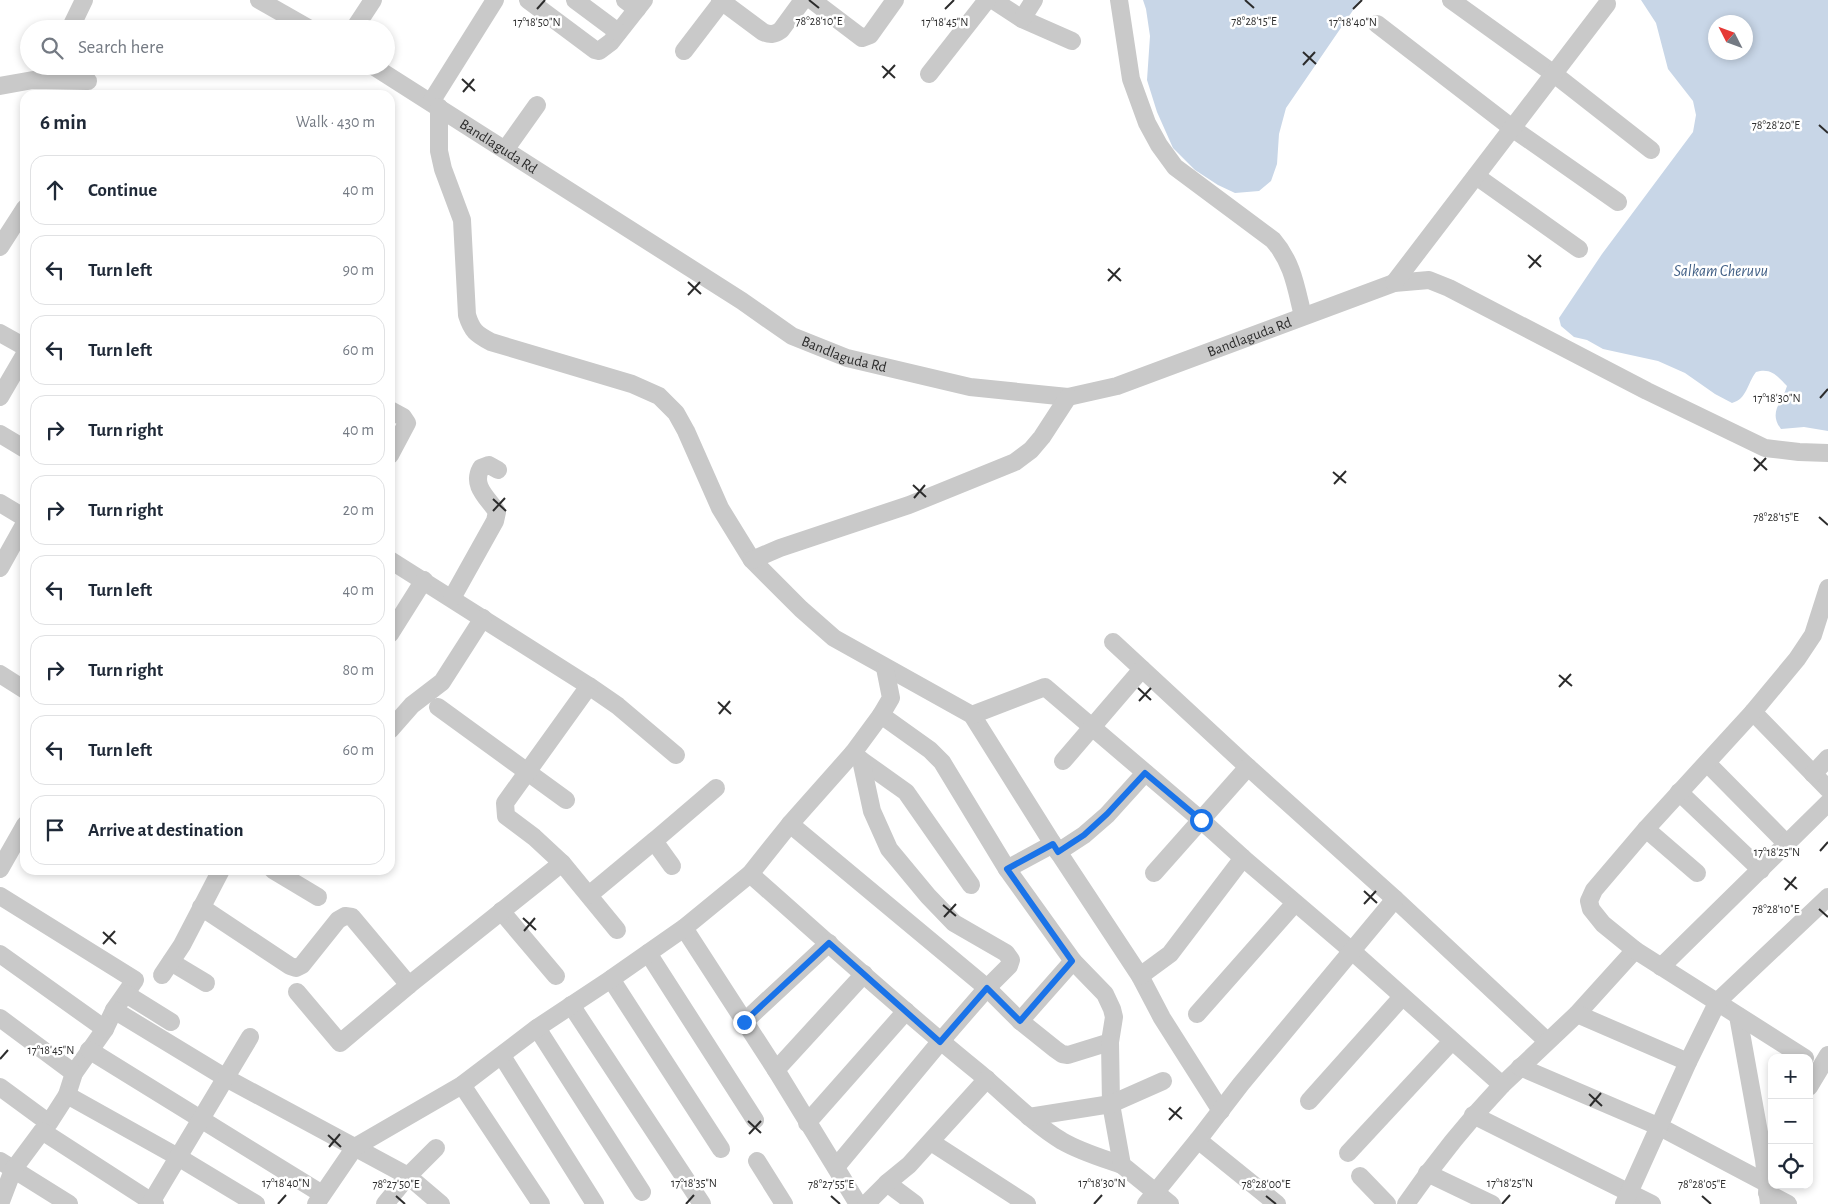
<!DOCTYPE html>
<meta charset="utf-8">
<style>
:root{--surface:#fff;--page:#f2f2f3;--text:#1f2937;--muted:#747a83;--line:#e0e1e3}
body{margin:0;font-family:"Alegreya Sans",sans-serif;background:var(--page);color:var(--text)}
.controls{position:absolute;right:15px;bottom:15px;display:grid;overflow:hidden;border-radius:10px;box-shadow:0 2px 8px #0003}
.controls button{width:45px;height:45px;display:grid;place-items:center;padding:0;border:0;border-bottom:1px solid var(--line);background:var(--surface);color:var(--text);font:25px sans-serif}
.compass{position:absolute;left:1708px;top:15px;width:45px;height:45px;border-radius:50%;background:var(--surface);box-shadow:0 2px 8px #0003;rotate:312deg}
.stop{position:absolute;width:15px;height:15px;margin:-11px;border:4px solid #1a73e8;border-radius:50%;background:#fff}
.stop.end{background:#1a73e8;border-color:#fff;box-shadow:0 1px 5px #0008}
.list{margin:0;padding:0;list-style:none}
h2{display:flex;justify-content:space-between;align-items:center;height:65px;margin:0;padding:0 20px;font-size:21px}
h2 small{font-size:16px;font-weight:400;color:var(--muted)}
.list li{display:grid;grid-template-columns:32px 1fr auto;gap:15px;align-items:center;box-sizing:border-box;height:70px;margin:0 10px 10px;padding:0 10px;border:1px solid var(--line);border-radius:15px}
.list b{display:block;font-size:19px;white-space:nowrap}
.list em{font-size:16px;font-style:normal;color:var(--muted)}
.icon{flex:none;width:28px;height:28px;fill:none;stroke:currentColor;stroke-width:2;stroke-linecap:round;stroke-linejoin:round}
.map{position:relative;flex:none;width:1828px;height:1204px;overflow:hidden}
.search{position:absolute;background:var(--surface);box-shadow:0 2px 8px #0003;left:20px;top:20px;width:375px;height:55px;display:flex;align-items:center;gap:12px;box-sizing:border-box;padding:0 18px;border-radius:28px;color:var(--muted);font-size:19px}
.panel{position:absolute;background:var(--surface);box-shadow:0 2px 8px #0003;left:20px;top:90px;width:375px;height:785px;border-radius:15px}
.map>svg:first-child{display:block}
</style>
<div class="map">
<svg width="1828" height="1204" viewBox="0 0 1828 1204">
<rect width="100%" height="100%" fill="#fff"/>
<g fill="#c8d6e7" fill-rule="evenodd">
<polygon points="1143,0 1360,0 1286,108 1279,134 1277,164 1271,181 1259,191 1235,193 1218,185 1195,170 1173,148 1157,112 1147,80 1150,36 1146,9"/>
<path d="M 1641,0 L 1828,0 L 1828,431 L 1804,427 L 1781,429 C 1768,412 1782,403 1787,386 C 1776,375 1771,368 1756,372 C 1747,384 1747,399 1732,403 L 1715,394 L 1685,373 L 1658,361 L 1603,349 L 1587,340 L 1574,337 L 1561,326 L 1559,318 L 1602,254 L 1693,132 L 1696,115 L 1693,101 L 1668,69 L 1656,23 ZM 1716,22 L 1746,22 L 1746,52 L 1716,52 Z"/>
</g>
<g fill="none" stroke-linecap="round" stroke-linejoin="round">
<g stroke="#c9c9c9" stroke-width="18">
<polyline points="259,0 310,29"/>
<polyline points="528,0 595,50 599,51 611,42 644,0"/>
<polyline points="575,0 618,32"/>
<polyline points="625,0 637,9"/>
<path d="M 720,0 L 763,32 C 770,35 774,35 781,30 L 803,0"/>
<polyline points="812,0 862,38 870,35 895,0"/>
<polyline points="993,0 1022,19 1072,41"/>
<path d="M 1119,0 L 1131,79 L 1147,123 L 1159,145 L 1175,167 L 1273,240 C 1293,263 1296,288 1303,316"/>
<polyline points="1451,0 1554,74 1651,150"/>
<polyline points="1022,19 1034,0"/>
<polyline points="1377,24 1512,128 1618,202"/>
<polyline points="70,29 84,0"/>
<polyline points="354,29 373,0"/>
<polyline points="684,51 723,0"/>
<path id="s1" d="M 373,66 L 742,301 L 792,336 L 847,358 L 970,387 L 1068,397 L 1117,386 L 1394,283 L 1429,280 L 1449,288 L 1647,391 L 1765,448 L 1799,452 L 1828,453"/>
<polyline points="929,74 987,0"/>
<polyline points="0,86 33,80 88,81"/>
<polyline points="431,102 495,0"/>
<path d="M 439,107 L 439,151 L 443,169 L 462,220 L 467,315 C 472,331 476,334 491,342 L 632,384 L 659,396 L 676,413 L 686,431 L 720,508 L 752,560 L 801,609 L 834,638 L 972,715 L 1053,844 L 1140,976 L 1162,1018 L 1221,1111"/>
<polyline points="505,150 537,105"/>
<polyline points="1476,176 1579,249"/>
<polyline points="0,247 25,208"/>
<polyline points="1394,283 1607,4"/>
<polyline points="0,333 25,347"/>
<polyline points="0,397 25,354"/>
<polyline points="390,410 403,417 407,423 390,455"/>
<polyline points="0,434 25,449"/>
<polyline points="0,503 25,518"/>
<polyline points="390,560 589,686 618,706 676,755"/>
<polyline points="752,560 780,548 909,505 1015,462 1031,450 1042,437 1068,397"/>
<polyline points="0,568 25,523"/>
<path d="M 452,598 L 495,521 L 497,512 C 488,498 471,486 481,468 L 489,465 L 498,470"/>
<polyline points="390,634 424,580"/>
<polyline points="1113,642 1248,767 1395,899 1547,1041"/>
<polyline points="0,674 25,690"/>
<polyline points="438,707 566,800"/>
<polyline points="1753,712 1828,789"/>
<polyline points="881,715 930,750 942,762 1007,869 1053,844"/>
<polyline points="972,715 1045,687 1201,820 1243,858 1352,951 1502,1085 1577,1014 1635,950"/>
<polyline points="390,730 412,705 442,682 483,618"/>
<polyline points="861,760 906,792 971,885"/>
<polyline points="1063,761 1142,669"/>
<polyline points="1707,763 1788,845"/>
<polyline points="1813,774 1828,758"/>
<polyline points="1679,792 1761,870"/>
<polyline points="790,824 987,988 1020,1021 1055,1049 1062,1054 1068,1055 1110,1042 1114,1017 1112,1009 1105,994 1073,961"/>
<polyline points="1646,829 1697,873"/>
<polyline points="654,841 716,788"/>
<polyline points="1058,852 1084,835 1107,815 1145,773"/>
<polyline points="562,863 617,930"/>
<polyline points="0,869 25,825"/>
<polyline points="1007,869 1073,961 1020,1021"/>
<polyline points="273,870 318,897"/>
<polyline points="1154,873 1248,767"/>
<path d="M 750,874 C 825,940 899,1008 977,1071 C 1005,1094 1031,1122 1062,1141 C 1081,1152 1102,1158 1122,1165"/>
<polyline points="589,895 654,841 672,866"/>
<polyline points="0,896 135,980 114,1010 105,1029 74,1073 67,1095 49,1123 0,1087"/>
<polyline points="201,907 290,966 296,968 302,965 338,920 345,916 352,917 409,985"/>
<polyline points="501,911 556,976"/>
<polyline points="684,928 776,1070 858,1204"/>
<polyline points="648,953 755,1120"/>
<polyline points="0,954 105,1029"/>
<polyline points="171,962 206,983"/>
<polyline points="1661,967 1828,803"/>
<polyline points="162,975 182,945 221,870"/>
<polyline points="1140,976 1170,954 1243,858"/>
<polyline points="611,979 721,1149"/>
<polyline points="297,992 340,1043 409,985 562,863 534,837 506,816 505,803 589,686"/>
<polyline points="126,994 171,1022"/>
<polyline points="571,1005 702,1204"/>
<polyline points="114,1010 226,1078 408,1176 441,1204"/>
<polyline points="1197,1014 1295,903"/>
<polyline points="1577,1014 1688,1062"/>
<polyline points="1738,1016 1764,1160 1769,1204"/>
<polyline points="0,1018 74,1073"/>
<polyline points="744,1022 829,943"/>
<polyline points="537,1028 642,1192"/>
<polyline points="1110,1042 1111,1104 1122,1165 1170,1204"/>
<polyline points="89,1050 322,1194"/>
<polyline points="502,1056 595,1204"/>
<polyline points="1805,1058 1635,950 1603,924 1591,909 1589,901 1594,890 1646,829 1753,712 1797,659 1813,635 1828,588"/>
<polyline points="1520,1067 1660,1127 1766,1183"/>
<polyline points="776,1070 864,974"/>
<polyline points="462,1085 541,1204"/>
<polyline points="1809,1087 1828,1055"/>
<polyline points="67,1095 178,1157 256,1204"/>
<polyline points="1309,1101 1402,997"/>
<polyline points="1473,1115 1652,1204"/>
<polyline points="1029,1117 1111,1104 1163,1081"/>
<polyline points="807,1123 906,1011"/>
<polyline points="1198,1140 1277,1204"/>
<polyline points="931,1142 1027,1204"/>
<polyline points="1348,1153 1452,1041"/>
<polyline points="0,1161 69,1204"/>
<polyline points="757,1161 784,1204"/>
<polyline points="836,1167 940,1042 987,988 1009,966 1011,960 1006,953 954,923 928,896 889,849 872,811 861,760 853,753"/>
<polyline points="1427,1173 1492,1204"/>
<polyline points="1360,1176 1387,1204"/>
<polyline points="887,1183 915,1204"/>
<polyline points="1767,1193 1788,1204"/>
<polyline points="0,1204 13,1170 42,1131 155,1204"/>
<polyline points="150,1204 250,1037"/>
<polyline points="316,1204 355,1147 462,1085 537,1028 611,979 684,928 750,874 790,824 853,753 881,715 891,698 885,668"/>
<polyline points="385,1204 408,1176 436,1148"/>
<polyline points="866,1204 887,1183 909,1165 987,1079"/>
<polyline points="1146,1204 1198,1140 1241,1084 1395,899"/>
<path d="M 1406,1204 C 1435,1162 1467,1122 1502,1085"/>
<polyline points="1624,1204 1688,1062 1718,1001 1828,897"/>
</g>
</g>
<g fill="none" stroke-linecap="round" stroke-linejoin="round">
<polyline stroke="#1a73e8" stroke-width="6" points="744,1022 829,943 940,1042 987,988 1020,1021 1072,961 1007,869 1053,844 1058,852 1084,835 1107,814 1145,773 1201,820"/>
</g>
<path fill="none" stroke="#2c2c2c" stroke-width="2" d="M 809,0 L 819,8M 1245,0 L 1254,8M 537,9 L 545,0M 945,9 L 954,0M 1353,9 L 1362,0M 1303,52 L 1316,64M 1303,65 L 1315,52M 882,66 L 895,78M 883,78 L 895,65M 462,79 L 475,91M 463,92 L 474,79M 1819,125 L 1828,133M 1528,255 L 1541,267M 1529,268 L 1541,255M 1108,269 L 1121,281M 1108,281 L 1120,268M 688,282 L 701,294M 688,295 L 700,282M 1820,398 L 1828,389M 1754,458 L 1767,470M 1754,471 L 1766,458M 1333,472 L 1346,483M 1334,484 L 1346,471M 913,485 L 926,497M 914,498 L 925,485M 493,499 L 506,511M 493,511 L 505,498M 1819,517 L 1828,525M 1559,675 L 1572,686M 1559,687 L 1571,674M 1138,688 L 1151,700M 1139,701 L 1151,688M 718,702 L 731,714M 719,714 L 730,701M 1820,851 L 1828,842M 1784,878 L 1797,889M 1785,890 L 1796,877M 1364,891 L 1377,903M 1364,904 L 1376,891M 943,905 L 956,916M 1819,909 L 1828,917M 944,917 L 956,904M 523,918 L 536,930M 524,931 L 535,918M 103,932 L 116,944M 103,944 L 115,931M 0,1059 L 8,1050M 1589,1094 L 1602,1106M 1590,1106 L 1601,1093M 1169,1108 L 1182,1119M 1169,1120 L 1181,1107M 748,1121 L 761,1133M 749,1134 L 761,1121M 328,1135 L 341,1147M 329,1147 L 340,1134M 396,1196 L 405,1204M 831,1196 L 840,1204M 1266,1196 L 1276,1204M 1702,1196 L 1711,1204M 278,1204 L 286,1195M 686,1204 L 694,1195M 1094,1204 L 1102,1195M 1502,1204 L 1510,1195"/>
<g text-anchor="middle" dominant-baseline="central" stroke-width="5" stroke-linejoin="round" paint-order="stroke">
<g font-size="15" fill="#2c2c2c" stroke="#fff">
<text stroke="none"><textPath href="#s1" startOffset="149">Bandlaguda Rd</textPath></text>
<text stroke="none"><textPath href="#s1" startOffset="974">Bandlaguda Rd</textPath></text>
<text stroke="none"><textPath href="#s1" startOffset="554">Bandlaguda Rd</textPath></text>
</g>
<g font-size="16" font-style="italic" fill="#426086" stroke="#fff">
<text x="1721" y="271">Salkam Cheruvu</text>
</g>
</g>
<g font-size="12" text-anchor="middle" fill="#2c2c2c" stroke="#fff" stroke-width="5" stroke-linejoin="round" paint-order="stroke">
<text x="819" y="25">78°28'10"E</text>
<text x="1254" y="25">78°28'15"E</text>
<text x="537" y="26">17°18'50"N</text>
<text x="945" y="26">17°18'45"N</text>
<text x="1353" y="26">17°18'40"N</text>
<text x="1776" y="129">78°28'20"E</text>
<text x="1777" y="402">17°18'30"N</text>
<text x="1776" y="521">78°28'15"E</text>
<text x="1777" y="856">17°18'25"N</text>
<text x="1776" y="913">78°28'10"E</text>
<text x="51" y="1054">17°18'45"N</text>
<text x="286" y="1187">17°18'40"N</text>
<text x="694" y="1187">17°18'35"N</text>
<text x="1102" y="1187">17°18'30"N</text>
<text x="1510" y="1187">17°18'25"N</text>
<text x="396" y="1188">78°27'50"E</text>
<text x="831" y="1188">78°27'55"E</text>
<text x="1266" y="1188">78°28'00"E</text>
<text x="1702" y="1188">78°28'05"E</text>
</g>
</svg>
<div class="controls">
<button>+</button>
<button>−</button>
<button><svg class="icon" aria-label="locate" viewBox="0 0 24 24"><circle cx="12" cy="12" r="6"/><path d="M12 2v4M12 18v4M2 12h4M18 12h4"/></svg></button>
</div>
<svg class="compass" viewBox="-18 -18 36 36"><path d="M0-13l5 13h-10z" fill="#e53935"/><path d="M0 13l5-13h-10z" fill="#747a83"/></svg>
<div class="stop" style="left:1201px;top:820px"></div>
<div class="stop end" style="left:744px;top:1022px"></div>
<div class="search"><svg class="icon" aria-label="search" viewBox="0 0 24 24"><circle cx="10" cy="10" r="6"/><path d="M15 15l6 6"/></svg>Search here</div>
<section class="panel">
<h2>6 min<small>Walk · 430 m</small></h2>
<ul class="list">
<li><svg class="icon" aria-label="ahead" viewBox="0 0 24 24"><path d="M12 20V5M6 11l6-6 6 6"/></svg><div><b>Continue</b></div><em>40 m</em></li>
<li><svg class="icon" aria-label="left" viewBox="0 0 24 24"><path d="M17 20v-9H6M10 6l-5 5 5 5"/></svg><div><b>Turn left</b></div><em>90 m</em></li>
<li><svg class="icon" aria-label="left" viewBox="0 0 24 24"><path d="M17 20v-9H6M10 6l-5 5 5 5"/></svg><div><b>Turn left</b></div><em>60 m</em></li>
<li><svg class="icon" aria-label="right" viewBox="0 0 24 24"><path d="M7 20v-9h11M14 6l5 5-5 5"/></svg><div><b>Turn right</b></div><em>40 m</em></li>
<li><svg class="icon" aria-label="right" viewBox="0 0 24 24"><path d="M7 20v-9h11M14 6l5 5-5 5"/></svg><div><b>Turn right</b></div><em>20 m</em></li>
<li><svg class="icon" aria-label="left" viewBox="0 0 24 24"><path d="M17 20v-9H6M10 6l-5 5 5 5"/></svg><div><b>Turn left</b></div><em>40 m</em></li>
<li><svg class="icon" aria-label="right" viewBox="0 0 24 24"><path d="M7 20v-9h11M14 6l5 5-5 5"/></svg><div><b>Turn right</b></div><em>80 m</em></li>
<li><svg class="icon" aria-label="left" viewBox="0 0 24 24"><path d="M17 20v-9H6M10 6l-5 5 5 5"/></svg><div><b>Turn left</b></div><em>60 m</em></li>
<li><svg class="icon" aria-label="arrive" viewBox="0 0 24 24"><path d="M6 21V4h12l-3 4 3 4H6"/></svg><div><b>Arrive at destination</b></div></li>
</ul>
</section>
</div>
